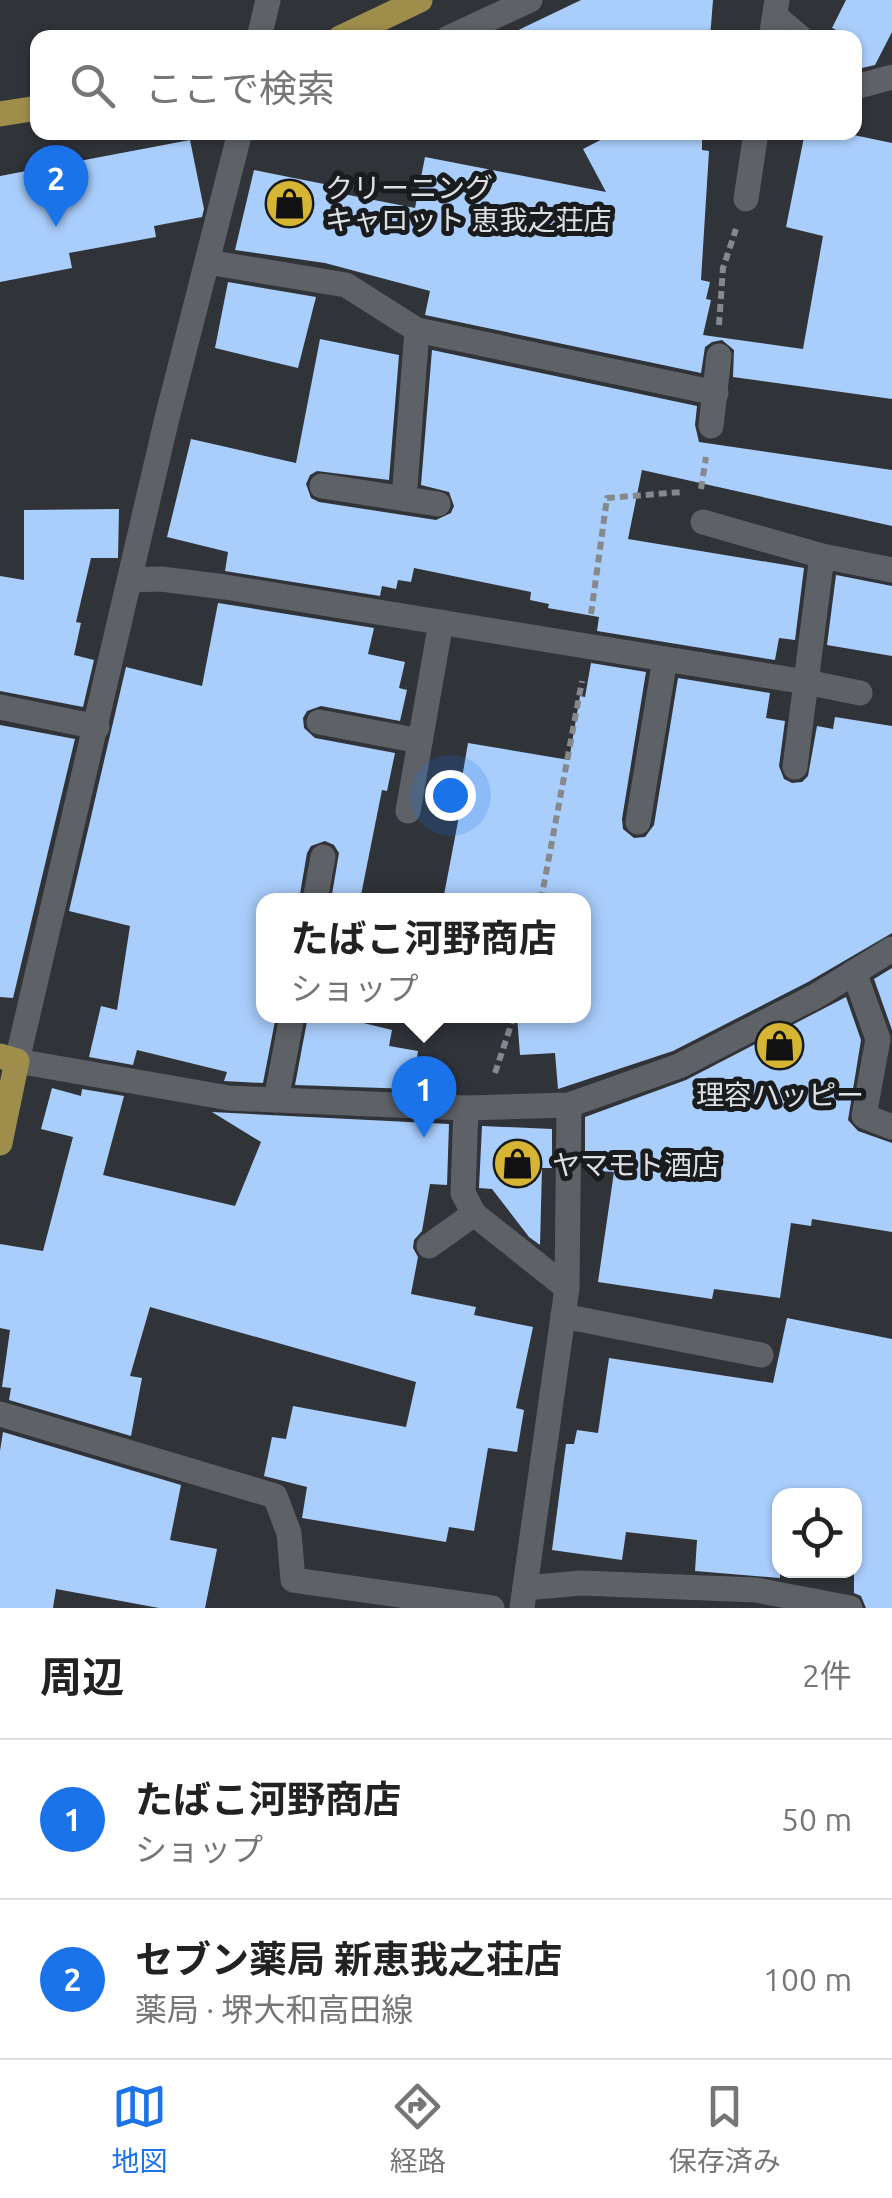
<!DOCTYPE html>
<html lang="ja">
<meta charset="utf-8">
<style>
:root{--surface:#fff;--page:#f2f2f2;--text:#222;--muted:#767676;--line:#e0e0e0;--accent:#1a73e8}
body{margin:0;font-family:Ubuntu,"Noto Sans JP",sans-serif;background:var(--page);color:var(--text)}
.controls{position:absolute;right:30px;bottom:30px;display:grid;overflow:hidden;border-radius:20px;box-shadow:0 2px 8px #0004}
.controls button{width:90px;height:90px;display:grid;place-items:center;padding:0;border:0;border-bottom:2px solid var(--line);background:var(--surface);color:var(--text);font:50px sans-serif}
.you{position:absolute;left:450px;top:795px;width:35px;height:35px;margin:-25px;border:8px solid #fff;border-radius:50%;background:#1a73e8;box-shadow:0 0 0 15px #1a73e833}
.badge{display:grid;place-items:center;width:65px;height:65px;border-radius:50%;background:var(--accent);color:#fff;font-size:32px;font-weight:700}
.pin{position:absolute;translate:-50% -82px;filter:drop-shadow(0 2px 5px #0008)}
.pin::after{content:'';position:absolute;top:52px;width:35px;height:30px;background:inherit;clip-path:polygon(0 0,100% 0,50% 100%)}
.popup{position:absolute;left:256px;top:893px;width:335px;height:130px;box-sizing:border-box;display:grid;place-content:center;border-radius:20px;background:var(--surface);filter:drop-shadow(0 2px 8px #0005);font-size:32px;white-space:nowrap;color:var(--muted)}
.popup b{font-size:38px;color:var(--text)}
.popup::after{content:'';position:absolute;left:50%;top:100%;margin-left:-20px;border:20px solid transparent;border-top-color:var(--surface)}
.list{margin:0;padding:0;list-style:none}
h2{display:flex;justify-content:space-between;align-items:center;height:130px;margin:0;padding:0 40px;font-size:42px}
h2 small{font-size:32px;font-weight:400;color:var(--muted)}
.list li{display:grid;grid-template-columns:65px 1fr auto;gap:30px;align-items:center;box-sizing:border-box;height:160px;padding:0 40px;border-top:2px solid var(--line)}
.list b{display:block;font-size:38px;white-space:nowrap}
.list p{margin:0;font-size:32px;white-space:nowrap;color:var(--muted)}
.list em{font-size:32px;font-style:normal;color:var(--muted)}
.icon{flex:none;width:55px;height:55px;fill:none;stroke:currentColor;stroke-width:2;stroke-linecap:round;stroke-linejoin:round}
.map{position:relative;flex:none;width:892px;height:1608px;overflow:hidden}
.search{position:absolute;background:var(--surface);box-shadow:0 2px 8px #0004;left:30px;right:30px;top:30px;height:110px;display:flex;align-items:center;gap:25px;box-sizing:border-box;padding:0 35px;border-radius:20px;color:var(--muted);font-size:38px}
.sheet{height:450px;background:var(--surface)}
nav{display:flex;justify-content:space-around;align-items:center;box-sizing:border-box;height:140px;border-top:2px solid var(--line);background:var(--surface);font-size:28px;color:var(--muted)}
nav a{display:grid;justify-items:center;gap:5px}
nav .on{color:var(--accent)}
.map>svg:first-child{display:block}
</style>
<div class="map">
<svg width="892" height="1608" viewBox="0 0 892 1608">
<rect width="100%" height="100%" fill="#303338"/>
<g fill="#aacefc">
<polygon points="581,0 713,0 710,38 502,38"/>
<polygon points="846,0 892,0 892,32 875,65 862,68 854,66 854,38 832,28"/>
<polygon points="616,132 702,137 702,150 709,151 701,280 710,282 706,299 711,300 703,335 803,349 823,236 786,227 805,132 839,132 892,143 892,399 733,377 734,350 722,340 712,342 705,347 701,373 425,315 430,291 325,263 235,250 254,170 329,185 328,191 415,208 425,157 606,192 583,149"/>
<polygon points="190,140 204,209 202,217 154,226 156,237 69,253 72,268 0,282 0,176"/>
<polygon points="228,282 316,297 298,368 215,348"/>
<polygon points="320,339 399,355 389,480 317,471 310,475 306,484 311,498 319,502 436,520 451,513 454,506 449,492 421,485 432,350 697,406 695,425 699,442 892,470 892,526 642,470 628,539 804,568 795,640 779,638 775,660 597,631 599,617 548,608 549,604 530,600 531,592 414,568 411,582 398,580 396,589 382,586 380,596 225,571 228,552 167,537 191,439 296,463"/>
<polygon points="119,509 118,558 91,558 76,622 81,623 74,655 94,660 83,707 0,691 0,576 24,580 24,510"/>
<polygon points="836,575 892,586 892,656 827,645"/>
<polygon points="218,603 374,628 368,654 405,662 399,688 407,690 400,721 321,706 307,711 303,718 304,728 315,738 395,753 387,791 382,790 360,900 331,900 339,853 334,845 325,841 311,846 307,853 299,900 264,900 264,1016 276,1016 263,1083 224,1081 227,1072 137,1050 133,1065 89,1057 101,1006 117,1010 130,926 69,911 126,667 202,686"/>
<polygon points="591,663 646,672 622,819 623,829 634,838 645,837 654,825 678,678 770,693 766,718 785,721 779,766 784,779 792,783 802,782 808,776 817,726 833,729 835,717 892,726 892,933 808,982 673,1051 558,1089 555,1053 520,1055 517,1016 584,1016 584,900 443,900 465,785 461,784 468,743 569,760 580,696 585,697"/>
<polygon points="0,725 75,739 13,998 0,997"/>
<polygon points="892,968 892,1030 874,979"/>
<polygon points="846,997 861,1040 848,1120 858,1131 892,1143 892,1232 812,1219 811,1226 791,1223 780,1298 714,1289 712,1299 598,1282 614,1172 585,1170 585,1117 686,1080"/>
<polygon points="308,1016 335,1016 392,1030 389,1046 418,1051 412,1089 295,1085"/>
<polygon points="52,1088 81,1096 82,1089 124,1096 103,1175 235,1206 261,1142 212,1112 449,1124 447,1185 430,1184 422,1231 414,1240 413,1248 418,1257 411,1294 476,1307 474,1315 533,1327 516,1408 524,1410 517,1452 488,1448 474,1531 449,1527 446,1542 302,1518 307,1487 264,1476 272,1437 286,1439 293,1406 406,1427 416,1382 150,1307 130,1376 142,1378 131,1436 9,1400 11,1388 2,1387 10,1330 0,1328 0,1244 43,1251 73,1137 41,1129"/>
<polygon points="482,1126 552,1129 552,1168 542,1168 540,1245 529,1237 492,1189 479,1188"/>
<polygon points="787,1318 892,1339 892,1608 866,1608 861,1596 854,1593 854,1496 780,1496 780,1578 695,1571 697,1540 626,1532 622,1560 552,1550 566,1444 574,1444 577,1430 598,1433 609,1358 773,1383"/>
<polygon points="3,1432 181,1485 170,1540 217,1549 205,1608 159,1608 56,1589 53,1608 0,1608 0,1451"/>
</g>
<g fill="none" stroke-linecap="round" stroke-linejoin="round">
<g stroke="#86888c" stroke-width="6" stroke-dasharray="8 5" stroke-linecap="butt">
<polyline points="719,325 723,268 736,229"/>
<polyline points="701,489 706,457"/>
<polyline points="591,614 607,498 682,492"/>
<polyline points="541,900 582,681"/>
<polyline points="495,1073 514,1016"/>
</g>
<g stroke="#5e6267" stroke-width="25">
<polyline points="775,16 801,38"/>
<polyline points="259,38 268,0"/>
<polyline points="448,38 530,0"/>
<polyline points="771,38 777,0"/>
<polyline points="854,82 859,86 892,77"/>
<polyline points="240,132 167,418 17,1061 229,1098 466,1108 569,1105 679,1066 816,996 892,949"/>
<polyline points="746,199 756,132"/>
<polyline points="207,262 346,285 417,330 716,393"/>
<polyline points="711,426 719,356"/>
<polyline points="322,486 438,504"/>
<polyline points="404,499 417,330"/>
<polyline points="703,522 822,556"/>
<polyline points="130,580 161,579 225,587 806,682 822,556 892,570"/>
<polyline points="0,707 97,727"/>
<polyline points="319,722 420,741"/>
<polyline points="795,767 806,682 860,693"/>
<polyline points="408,811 441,622"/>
<polyline points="638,822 665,659"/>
<polyline points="315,900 323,857"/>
<polyline points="854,972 878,1039 864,1116 892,1127"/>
<polyline points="276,1100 292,1016"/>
<polyline points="466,1108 463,1193 474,1214 567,1288"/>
<polyline points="429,1246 474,1214"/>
<polyline points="563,1316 761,1355"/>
<polyline points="0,1414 275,1496 289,1533 293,1580 492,1608"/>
<polyline points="525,1588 581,1583 756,1590 850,1608"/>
<polyline points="522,1608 567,1288 569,1105"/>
</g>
<g stroke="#9f8e4b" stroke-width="25">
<polyline points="340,38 420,0"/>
<polyline points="0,114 38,108"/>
<polyline points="0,1056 17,1061 0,1143"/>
</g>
</g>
<defs>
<symbol id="shop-disc" viewBox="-11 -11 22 22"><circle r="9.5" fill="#d6b534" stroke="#191b1d"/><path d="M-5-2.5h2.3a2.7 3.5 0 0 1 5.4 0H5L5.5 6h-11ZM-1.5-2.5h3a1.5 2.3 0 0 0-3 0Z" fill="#111"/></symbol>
</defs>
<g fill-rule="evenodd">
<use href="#shop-disc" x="262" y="176" width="55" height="55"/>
<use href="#shop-disc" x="752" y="1018" width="55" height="55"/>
<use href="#shop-disc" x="490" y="1136" width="55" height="55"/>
</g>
<g text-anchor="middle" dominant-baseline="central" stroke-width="10" stroke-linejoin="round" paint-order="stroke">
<g font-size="28" fill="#dee0e3" stroke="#191b1d" text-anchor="start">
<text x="325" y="187">クリーニング<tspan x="325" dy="32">キャロット 恵我之荘店</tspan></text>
<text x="780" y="1094" text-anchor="middle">理容ハッピー</text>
<text x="552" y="1164">ヤマモト酒店</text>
</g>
</g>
</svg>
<div class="controls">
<button><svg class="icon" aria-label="locate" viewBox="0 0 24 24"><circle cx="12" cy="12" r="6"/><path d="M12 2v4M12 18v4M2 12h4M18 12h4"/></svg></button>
</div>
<div class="you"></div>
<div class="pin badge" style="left:424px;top:1138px">1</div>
<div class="popup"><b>たばこ河野商店</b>ショップ</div>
<div class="pin badge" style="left:56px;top:227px">2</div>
<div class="search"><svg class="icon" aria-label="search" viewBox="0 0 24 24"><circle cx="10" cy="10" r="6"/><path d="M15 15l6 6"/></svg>ここで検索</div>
</div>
<section class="sheet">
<h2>周辺<small>2件</small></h2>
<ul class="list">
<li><span class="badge">1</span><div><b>たばこ河野商店</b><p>ショップ</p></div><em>50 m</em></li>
<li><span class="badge">2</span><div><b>セブン薬局 新恵我之荘店</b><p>薬局 · 堺大和高田線</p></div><em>100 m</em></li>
</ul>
</section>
<nav>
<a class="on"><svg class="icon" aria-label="map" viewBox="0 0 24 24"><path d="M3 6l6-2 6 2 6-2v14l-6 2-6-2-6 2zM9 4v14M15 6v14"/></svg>地図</a>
<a><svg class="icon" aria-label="directions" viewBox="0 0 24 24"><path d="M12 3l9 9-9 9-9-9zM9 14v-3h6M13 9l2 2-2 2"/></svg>経路</a>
<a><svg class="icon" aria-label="saved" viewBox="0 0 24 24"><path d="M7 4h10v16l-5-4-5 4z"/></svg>保存済み</a>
</nav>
